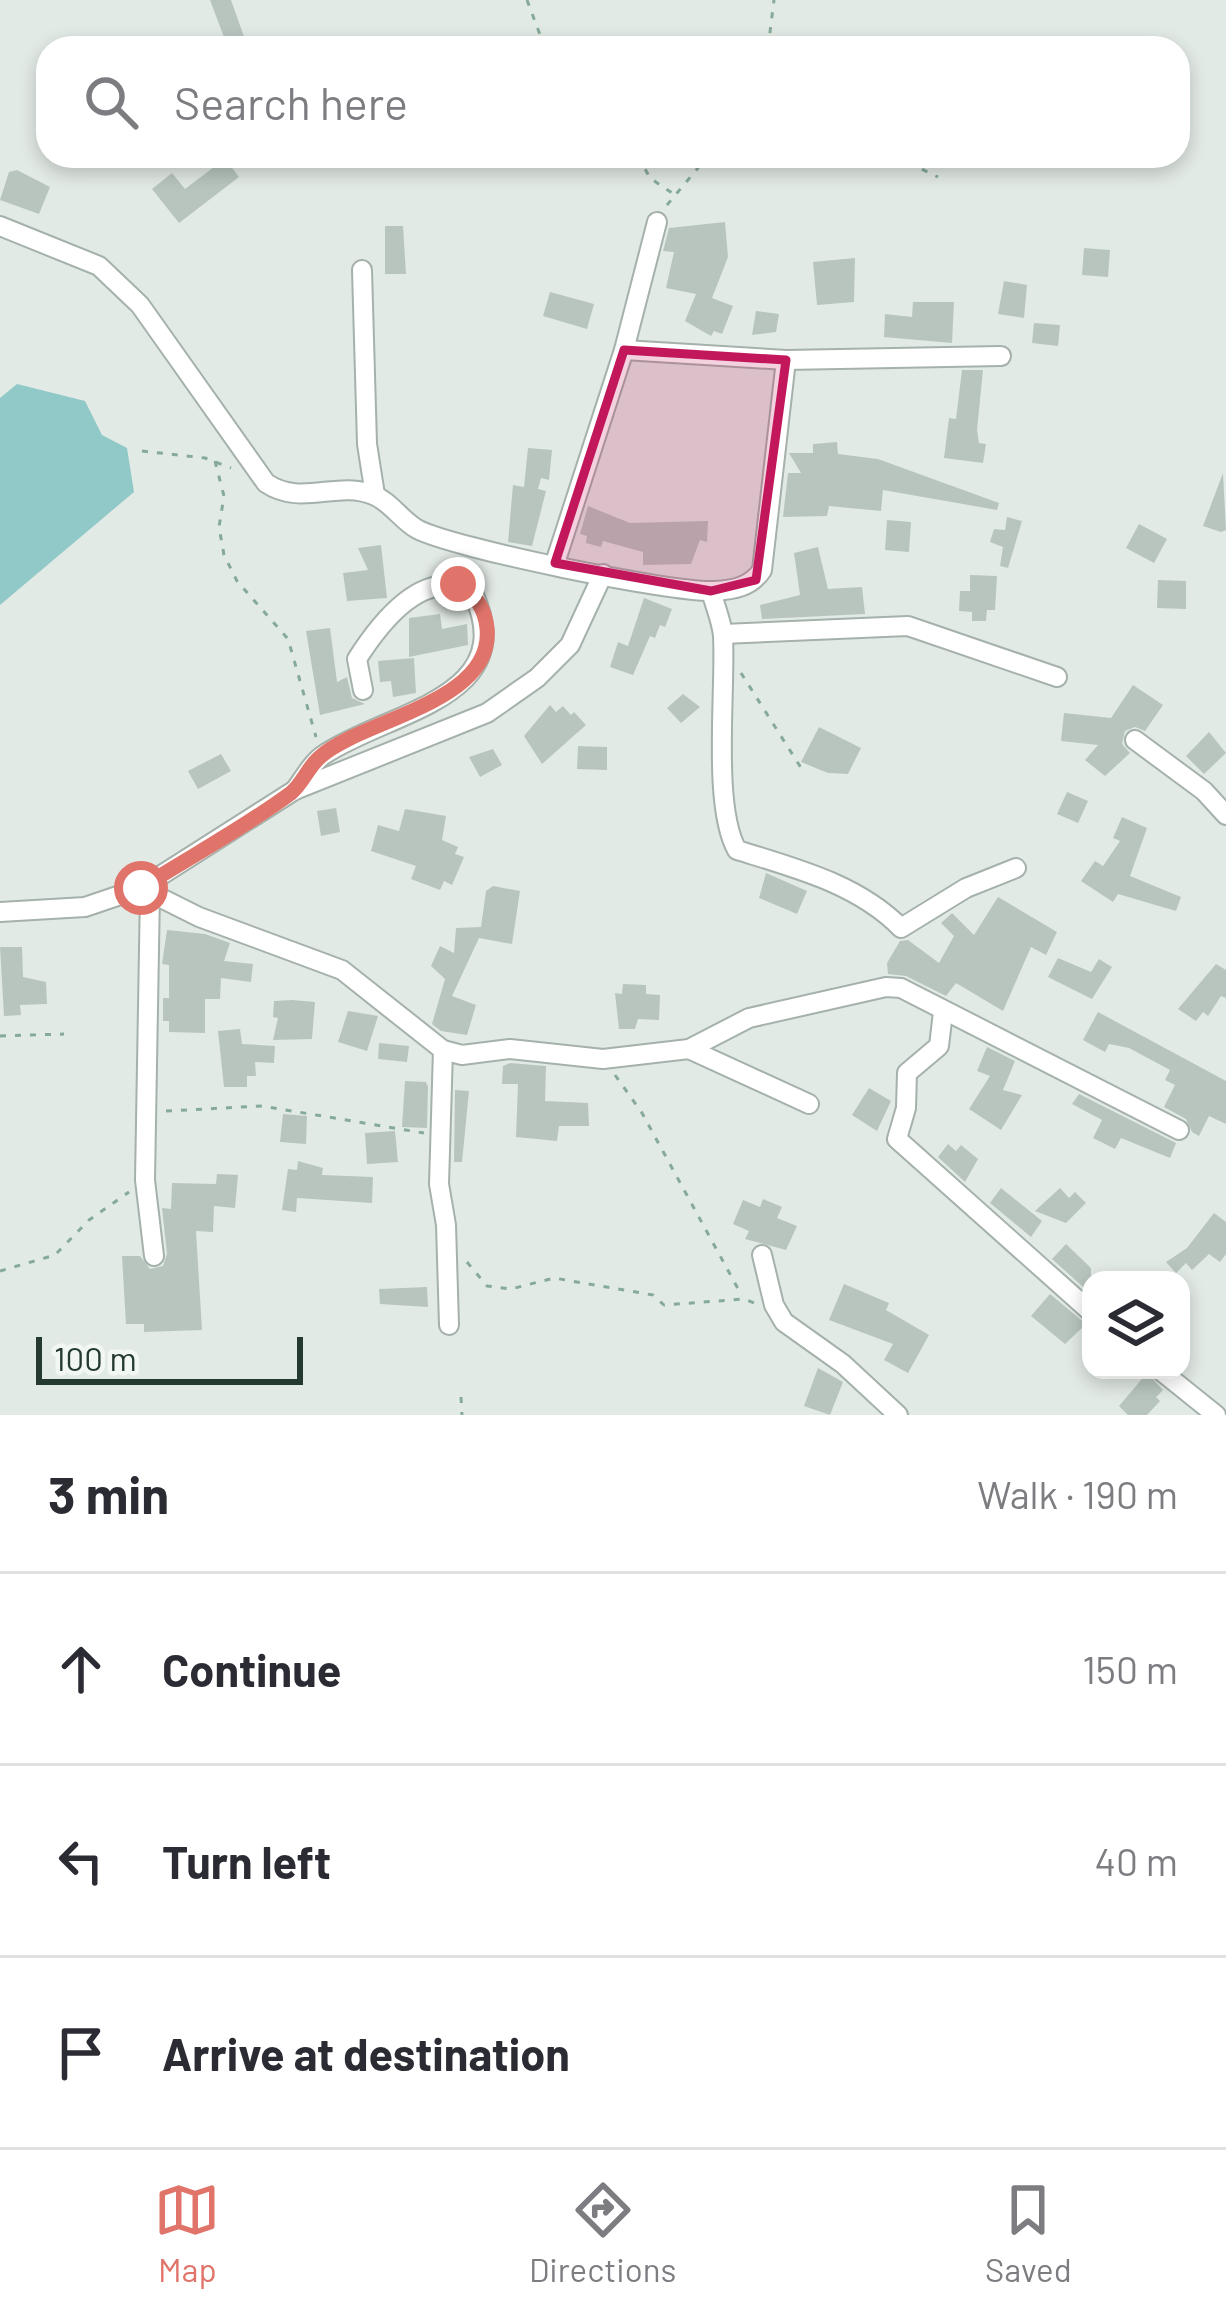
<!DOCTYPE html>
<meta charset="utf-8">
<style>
:root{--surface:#fff;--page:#f7f7f7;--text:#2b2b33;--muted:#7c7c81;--line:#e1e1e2;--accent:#e1746a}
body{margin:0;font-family:Barlow,sans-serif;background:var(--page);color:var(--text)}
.controls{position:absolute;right:36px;bottom:36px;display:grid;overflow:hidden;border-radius:24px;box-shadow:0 6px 18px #0003}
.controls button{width:108px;height:108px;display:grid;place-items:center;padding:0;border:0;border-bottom:3px solid var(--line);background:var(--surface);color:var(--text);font:60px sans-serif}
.scale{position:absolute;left:36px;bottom:30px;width:267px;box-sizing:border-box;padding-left:12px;border:6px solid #243930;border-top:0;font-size:33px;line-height:42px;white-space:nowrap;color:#243930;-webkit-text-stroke:9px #f2f7f4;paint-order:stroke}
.stop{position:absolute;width:36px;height:36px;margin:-27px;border:9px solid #e1746a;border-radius:50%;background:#fff}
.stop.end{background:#e1746a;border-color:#fff;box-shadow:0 3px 12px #0008}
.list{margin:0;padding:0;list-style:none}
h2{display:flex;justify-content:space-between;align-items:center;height:156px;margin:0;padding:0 48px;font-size:51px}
h2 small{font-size:39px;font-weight:400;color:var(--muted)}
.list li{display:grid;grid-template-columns:78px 1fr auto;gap:36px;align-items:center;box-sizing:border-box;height:192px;padding:0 48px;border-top:3px solid var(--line)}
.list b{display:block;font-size:45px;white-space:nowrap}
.list em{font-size:39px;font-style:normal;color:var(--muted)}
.icon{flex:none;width:66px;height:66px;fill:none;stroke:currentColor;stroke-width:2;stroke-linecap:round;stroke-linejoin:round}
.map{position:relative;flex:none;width:1226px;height:1415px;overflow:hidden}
.search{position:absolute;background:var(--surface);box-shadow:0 6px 18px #0003;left:36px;right:36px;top:36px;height:132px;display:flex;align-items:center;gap:30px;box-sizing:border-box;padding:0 42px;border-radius:36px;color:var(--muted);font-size:45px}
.sheet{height:732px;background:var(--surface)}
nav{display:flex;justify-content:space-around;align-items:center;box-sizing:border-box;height:168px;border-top:3px solid var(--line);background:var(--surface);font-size:33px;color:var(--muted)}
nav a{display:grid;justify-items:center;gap:6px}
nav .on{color:var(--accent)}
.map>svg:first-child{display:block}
</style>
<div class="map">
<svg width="1226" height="1415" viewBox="0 0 1226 1415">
<rect width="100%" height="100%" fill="#e2eae5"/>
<polygon fill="#91c9c9" points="17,384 85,401 102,435 127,448 134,492 0,605 0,398"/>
<g fill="#b8c5be">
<polygon points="210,0 231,0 248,48 228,48"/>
<polygon points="206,156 223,156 239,177 179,223 152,189 172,173 185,189 214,167"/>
<polygon points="17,170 50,187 39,214 0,200 9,172"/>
<polygon points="725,222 728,257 712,298 733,306 722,334 714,331 711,336 685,321 696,294 666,288 674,252 663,251 669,228"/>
<polygon points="385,226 403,226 406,274 385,274"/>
<polygon points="1084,248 1110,250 1108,277 1082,275"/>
<polygon points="855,258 854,302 817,305 813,262"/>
<polygon points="1004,281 1027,285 1024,318 998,314"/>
<polygon points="550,292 594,304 587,329 543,316"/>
<polygon points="913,302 954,302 952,343 884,337 885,314 912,317"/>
<polygon points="756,311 779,314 776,332 752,335"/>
<polygon points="1034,323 1060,325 1058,346 1032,343"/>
<polygon points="962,370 983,370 977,430 979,443 986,444 983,463 944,458 949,418 956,419"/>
<polygon points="837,442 838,454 878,459 999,503 997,510 883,490 881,511 829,506 827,516 783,517 788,473 801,473 789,453 813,453 813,444"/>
<polygon points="528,448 552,450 549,480 541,478 538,489 546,491 532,546 508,542 513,485 524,487"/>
<polygon points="1223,473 1226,530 1221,532 1203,526"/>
<polygon points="588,506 630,523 708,521 707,542 700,540 691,564 643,565 643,552 603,541 601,547 586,543 587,536 580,534"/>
<polygon points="1007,517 1022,521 1008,568 1000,566 1003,547 990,542 994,529 1005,530"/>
<polygon points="887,520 911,522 909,552 885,550"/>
<polygon points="1139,524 1167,539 1154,563 1126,548"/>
<polygon points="381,545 387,598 347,601 343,573 368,570 358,548"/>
<polygon points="818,547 828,589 862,587 865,614 762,619 760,605 800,595 794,553"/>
<polygon points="970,575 997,576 995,610 987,610 986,621 972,621 972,612 959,611 960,591 970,591"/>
<polygon points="1158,580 1186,581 1186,609 1157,608"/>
<polygon points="644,598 672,609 665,627 660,625 655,638 650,636 633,675 610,667 618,642 628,646"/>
<polygon points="440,614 442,629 467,624 468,645 409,657 409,618"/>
<polygon points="330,628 337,682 347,677 352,698 365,704 320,715 306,631"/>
<polygon points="414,658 416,693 393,697 391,681 380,682 378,661"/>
<polygon points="1133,685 1163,705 1145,731 1135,727 1125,731 1122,744 1130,753 1105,776 1085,760 1098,745 1061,741 1064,713 1111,718"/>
<polygon points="683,694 700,707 681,723 667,708"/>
<polygon points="550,705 556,712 563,706 571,715 574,712 586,725 542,764 524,736"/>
<polygon points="819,727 861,748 848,774 828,773 801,762"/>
<polygon points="1209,732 1226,753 1204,774 1186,756"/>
<polygon points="578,746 607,747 607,770 577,769"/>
<polygon points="493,749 502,765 480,777 469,757"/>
<polygon points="221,754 231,771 198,789 188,771"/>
<polygon points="1067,792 1088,801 1078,823 1057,814"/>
<polygon points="336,808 340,832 321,836 317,811"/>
<polygon points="405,809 446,816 442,840 458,847 455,854 464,857 452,885 444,881 440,890 411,879 416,866 371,851 378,825 399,831"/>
<polygon points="1122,817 1147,828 1130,876 1181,897 1176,911 1118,894 1113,902 1081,881 1095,861 1103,866 1120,841 1113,838"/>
<polygon points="766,873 807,891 797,914 759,898"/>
<polygon points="493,886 520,891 512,944 479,938 452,996 476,1005 467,1035 441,1031 432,1024 445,979 431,966 440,946 454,953 456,928 481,927 486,891"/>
<polygon points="998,897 1057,932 1046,955 1031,947 1003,1011 956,983 946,996 906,976 888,974 887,963 900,941 908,940 939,963 954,936 941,923 952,913 974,935"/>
<polygon points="167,930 205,934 230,943 224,961 253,964 251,982 221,978 220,999 205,999 205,1033 169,1032 169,1021 163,1021 163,998 169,998 169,965 162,964"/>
<polygon points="0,947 22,947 23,977 46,982 47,1004 20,1005 21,1015 4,1016"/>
<polygon points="1058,958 1091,972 1099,959 1112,967 1092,999 1048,977"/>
<polygon points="1216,964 1226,970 1226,998 1221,996 1208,1016 1203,1012 1196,1021 1178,1009"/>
<polygon points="623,984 646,985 646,994 660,995 659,1020 638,1019 635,1029 619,1029 615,993 622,994"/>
<polygon points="292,1000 315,1002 312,1039 273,1040 278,1018 273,1017 274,1001"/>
<polygon points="348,1011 378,1016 367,1051 338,1042"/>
<polygon points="1098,1012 1226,1081 1226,1124 1209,1116 1199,1136 1192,1132 1186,1119 1164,1107 1175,1085 1165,1080 1170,1070 1129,1048 1109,1044 1105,1052 1083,1040"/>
<polygon points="240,1029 242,1044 275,1046 274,1063 255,1062 256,1076 247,1076 247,1087 224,1087 218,1031"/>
<polygon points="379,1043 409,1046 407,1062 378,1059"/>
<polygon points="987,1047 1015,1061 1003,1090 1022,1095 1001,1130 969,1109 990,1076 977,1071"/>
<polygon points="510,1063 546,1066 545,1101 588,1103 589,1126 559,1126 557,1141 516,1137 518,1084 502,1084 503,1066"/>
<polygon points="405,1081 426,1082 428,1087 427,1128 402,1127"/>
<polygon points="869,1088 891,1101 877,1131 852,1115"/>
<polygon points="455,1090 469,1091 462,1162 454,1162"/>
<polygon points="1079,1094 1176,1143 1170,1158 1121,1138 1115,1149 1093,1138 1102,1120 1072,1104"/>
<polygon points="283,1114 307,1116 306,1144 280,1142"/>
<polygon points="395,1131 398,1162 367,1164 365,1133"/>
<polygon points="948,1144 956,1151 961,1145 978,1159 965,1182 938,1157"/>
<polygon points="298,1161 323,1168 322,1175 373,1177 372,1203 297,1198 296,1212 282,1210 288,1169 297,1170"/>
<polygon points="217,1174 238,1175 235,1208 214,1206 213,1232 196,1231 202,1330 144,1332 144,1324 126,1324 122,1256 140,1256 150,1269 163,1266 167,1254 162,1208 171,1209 172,1183 216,1184"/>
<polygon points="1001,1188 1042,1221 1031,1237 990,1203"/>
<polygon points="1060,1188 1069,1198 1075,1192 1086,1203 1066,1223 1035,1211"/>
<polygon points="763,1199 782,1207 777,1218 797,1226 786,1250 745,1239 749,1231 733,1224 743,1200 760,1207"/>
<polygon points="1214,1213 1226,1222 1226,1254 1220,1262 1209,1254 1192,1270 1186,1263 1176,1273 1166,1262 1187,1248"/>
<polygon points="1066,1244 1091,1268 1091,1294 1052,1259"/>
<polygon points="844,1284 889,1303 886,1310 929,1335 908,1373 884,1360 893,1344 829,1320"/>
<polygon points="427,1287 428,1307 380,1304 379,1289"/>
<polygon points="1050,1294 1086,1324 1065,1344 1031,1316"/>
<polygon points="818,1368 843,1382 830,1415 804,1406"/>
<polygon points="1147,1373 1163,1390 1156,1397 1160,1401 1147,1415 1128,1415 1119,1406"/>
</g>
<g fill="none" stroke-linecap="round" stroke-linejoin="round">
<defs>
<g id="street">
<path d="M 0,226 L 99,266 L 140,305 L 266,483 C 301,507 338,480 373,495 C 390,501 401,520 417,529 C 452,548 672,593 714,591 C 733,590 751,587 762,570 L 786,360"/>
<polyline points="362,270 367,444 375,495"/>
<polyline points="624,350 786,360 1001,356"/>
<polyline points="555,563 624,350 657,222"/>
<path d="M 711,591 C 715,606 722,622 723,636 C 726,691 712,806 737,850 C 795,868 858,884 901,928 L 966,888 L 1016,868"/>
<polyline points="723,634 908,626 1057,677"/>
<polyline points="1135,740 1204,791 1226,815"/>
<path d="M 295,790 C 304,778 313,761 325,754 C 390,711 522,698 473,593 C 424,565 380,623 357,659 L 363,690"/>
<polyline points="141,888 199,917 342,970 443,1050 462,1055 510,1049 603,1059 689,1049 809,1104"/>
<polyline points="150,892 145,1180 154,1256"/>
<polyline points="0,912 85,907 141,888 295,790 487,713 537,678 570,645 603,574"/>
<polyline points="943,1012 939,1046 907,1073 906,1108 897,1139 1091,1312"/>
<polyline points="689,1049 749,1018 886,987 901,988 1179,1130"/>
<polyline points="443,1050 439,1184 446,1225 449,1325"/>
<polyline points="762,1255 774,1305 784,1322 843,1364 898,1415"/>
<polyline points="1160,1370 1216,1415"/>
</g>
</defs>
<use href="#street" stroke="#a5b1ab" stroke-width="22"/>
<g stroke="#86aa99" stroke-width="3" stroke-dasharray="6 9" stroke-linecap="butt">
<polyline points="527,0 545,48"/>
<polyline points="774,38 780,48"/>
<polyline points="768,48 774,0"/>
<polyline points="638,156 650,178 672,193"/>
<polyline points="895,156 938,177"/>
<polyline points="667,205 708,156"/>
<polyline points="142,451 205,458 231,468"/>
<polyline points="215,461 224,496 219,527 224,555 237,581 288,639 316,737"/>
<polyline points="741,673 803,771"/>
<polyline points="0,1036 64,1034"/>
<polyline points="615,1075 642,1113 742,1296"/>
<polyline points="166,1111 262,1106 424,1133"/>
<polyline points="467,1262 487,1286 511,1289 554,1278 653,1295 664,1305 744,1299 754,1303"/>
<polyline points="0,1271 55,1255 89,1220 129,1192"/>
<polyline points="461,1397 462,1415"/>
</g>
<use href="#street" stroke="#fff" stroke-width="18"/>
</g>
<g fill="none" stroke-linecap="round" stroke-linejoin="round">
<path stroke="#e1746a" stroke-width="15" d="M 141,888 C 191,856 244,828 291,793 C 303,783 308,767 320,757 C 362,719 495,703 487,628 C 485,608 475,594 458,584"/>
</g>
<path fill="#c2185b" fill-opacity="0.2" stroke="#c2185b" stroke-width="9" stroke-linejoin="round" d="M 624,350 L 786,360 L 756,580 L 711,591 L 555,563 Z"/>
</svg>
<div class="controls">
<button><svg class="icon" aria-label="layers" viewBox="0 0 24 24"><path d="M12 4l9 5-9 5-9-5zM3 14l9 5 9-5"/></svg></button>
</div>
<div class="scale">100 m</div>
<div class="stop" style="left:141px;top:888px"></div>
<div class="stop end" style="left:458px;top:584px"></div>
<div class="search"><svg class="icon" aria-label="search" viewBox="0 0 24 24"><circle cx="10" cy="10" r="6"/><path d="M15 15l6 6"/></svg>Search here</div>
</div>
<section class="sheet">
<h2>3 min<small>Walk · 190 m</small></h2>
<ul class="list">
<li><svg class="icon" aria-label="ahead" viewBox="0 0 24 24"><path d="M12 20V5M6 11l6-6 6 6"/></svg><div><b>Continue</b></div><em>150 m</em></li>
<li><svg class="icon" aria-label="left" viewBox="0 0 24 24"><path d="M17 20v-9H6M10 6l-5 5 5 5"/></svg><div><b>Turn left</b></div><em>40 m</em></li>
<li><svg class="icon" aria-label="arrive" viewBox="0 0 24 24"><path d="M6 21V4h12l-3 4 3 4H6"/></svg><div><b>Arrive at destination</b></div></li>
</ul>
</section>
<nav>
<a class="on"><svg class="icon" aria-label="map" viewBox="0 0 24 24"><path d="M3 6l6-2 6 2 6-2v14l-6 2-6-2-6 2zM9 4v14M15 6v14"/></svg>Map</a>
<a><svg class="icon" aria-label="directions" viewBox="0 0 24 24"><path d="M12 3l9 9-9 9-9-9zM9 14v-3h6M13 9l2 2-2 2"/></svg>Directions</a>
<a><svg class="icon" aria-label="saved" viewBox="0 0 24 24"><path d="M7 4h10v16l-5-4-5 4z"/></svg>Saved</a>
</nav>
